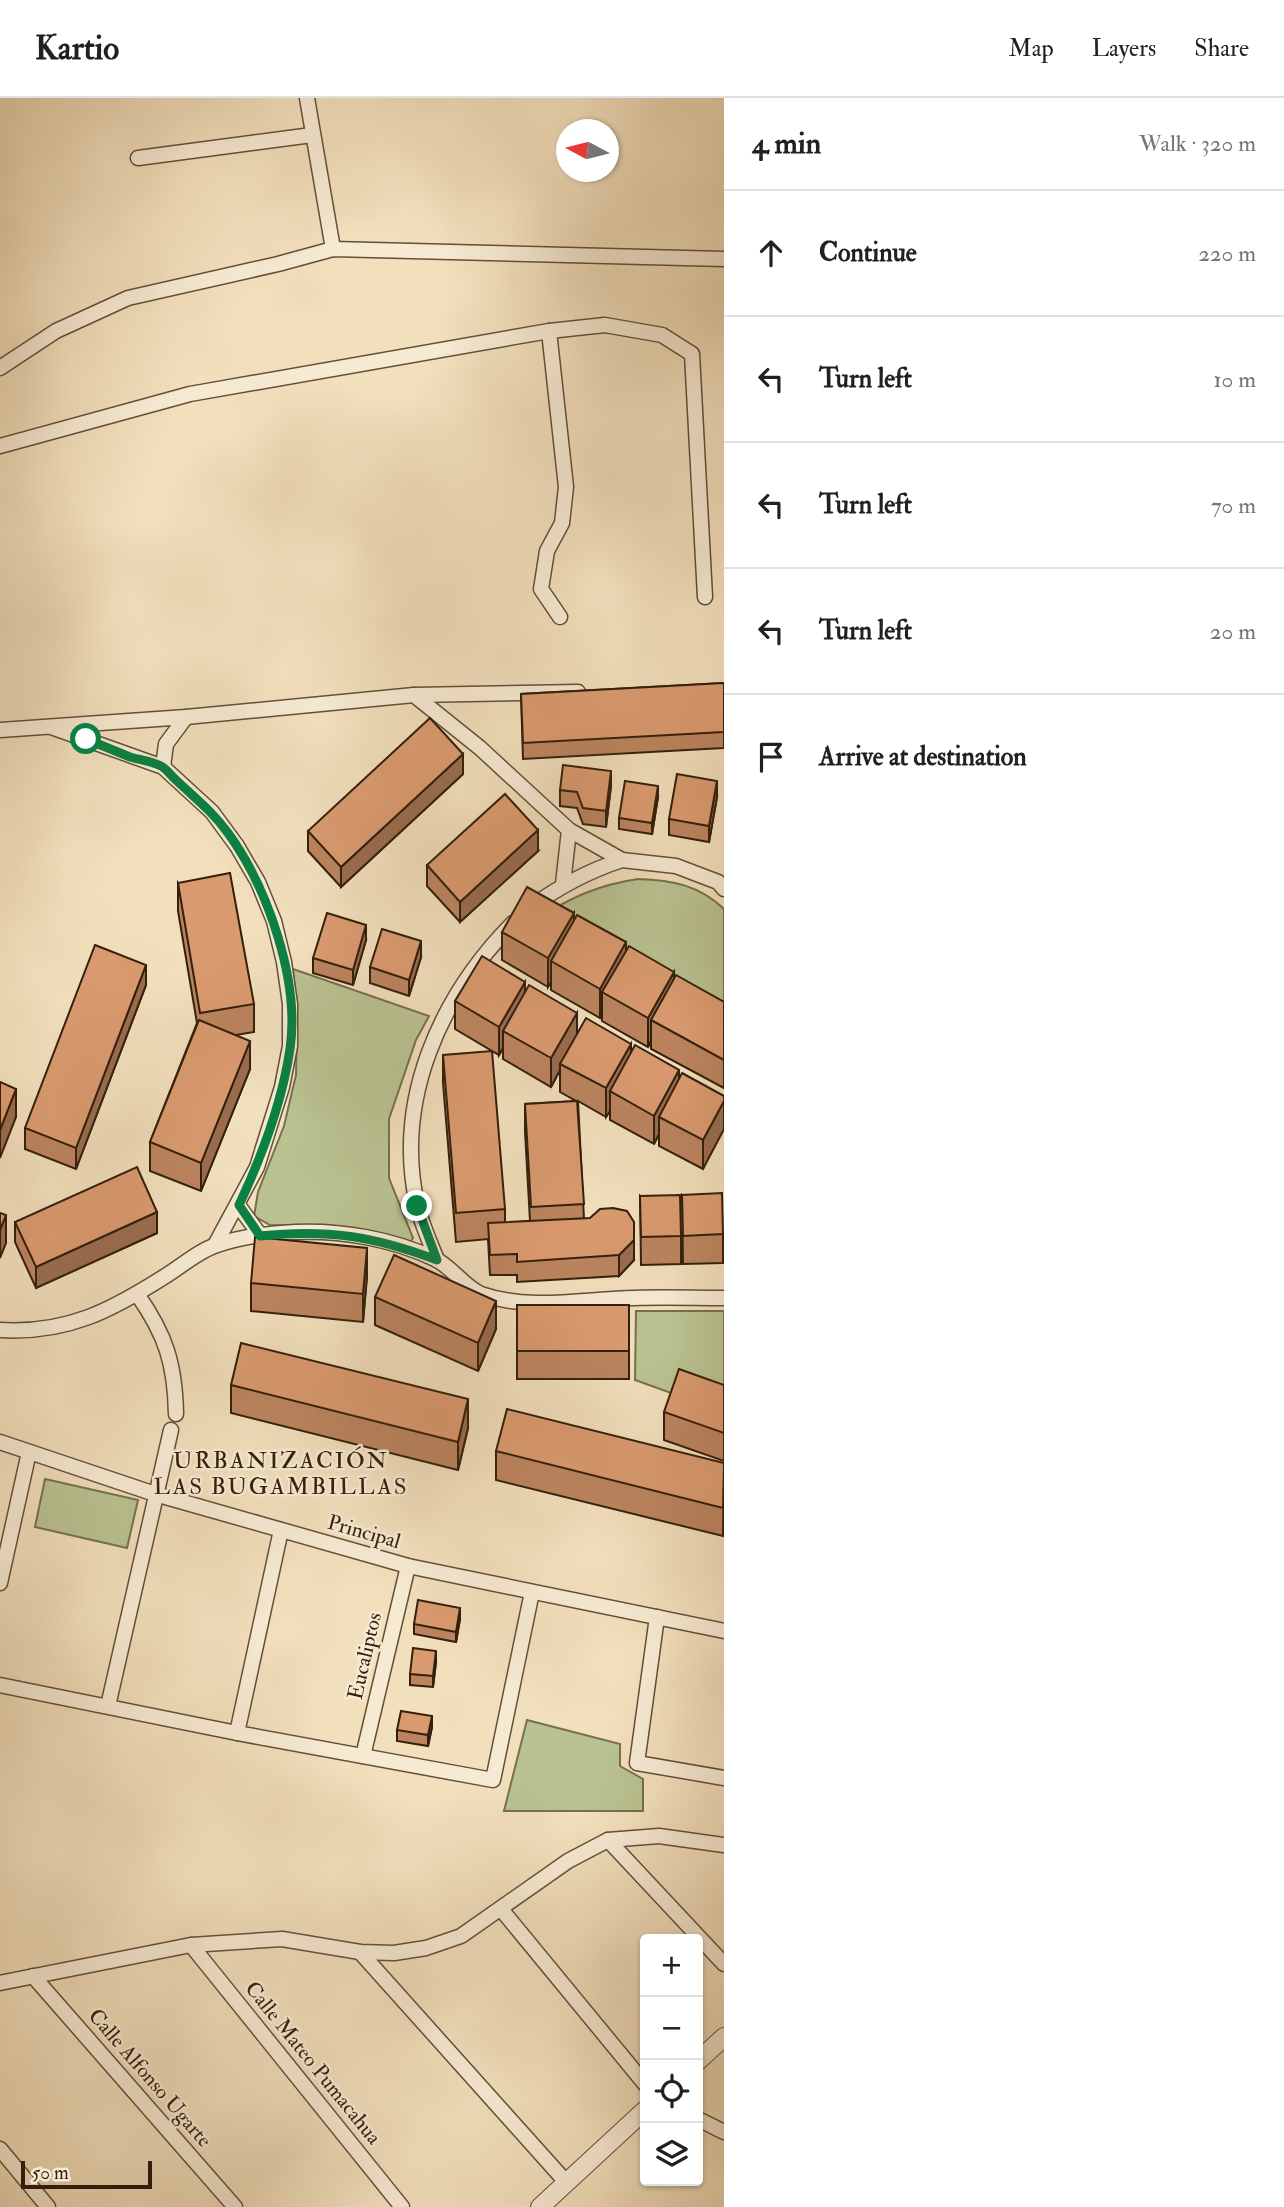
<!DOCTYPE html>
<meta charset="utf-8">
<style>
:root{--surface:#fff;--page:#f2f2f2;--text:#202124;--muted:#757577;--line:#e0e0e0}
body{margin:0;font-family:"IM FELL Double Pica",serif;background:var(--page);color:var(--text)}
.controls{position:absolute;right:21px;bottom:21px;display:grid;overflow:hidden;border-radius:7px;box-shadow:0 2px 5px #0004}
.controls button{width:63px;height:63px;display:grid;place-items:center;padding:0;border:0;border-bottom:2px solid var(--line);background:var(--surface);color:var(--text);font:35px sans-serif}
.compass{position:absolute;left:556px;top:21px;width:63px;height:63px;border-radius:50%;background:var(--surface);box-shadow:0 2px 5px #0004;rotate:277deg}
.scale{position:absolute;left:21px;bottom:18px;width:131px;box-sizing:border-box;padding-left:7px;border:4px solid #331f0c;border-top:0;font-size:19px;line-height:24px;white-space:nowrap;color:#331f0c;-webkit-text-stroke:5px #f7ead3;paint-order:stroke}
.stop{position:absolute;width:21px;height:21px;margin:-16px;border:5px solid #0b8043;border-radius:50%;background:#fff}
.stop.end{background:#0b8043;border-color:#fff;box-shadow:0 2px 7px #0008}
.list{margin:0;padding:0;list-style:none}
h2{display:flex;justify-content:space-between;align-items:center;height:91px;margin:0;padding:0 28px;font-size:30px}
h2 small{font-size:23px;font-weight:400;color:var(--muted)}
.list li{display:grid;grid-template-columns:46px 1fr auto;gap:21px;align-items:center;box-sizing:border-box;height:126px;padding:0 28px;border-top:2px solid var(--line)}
.list b{display:block;font-size:26px;white-space:nowrap}
.list em{font-size:23px;font-style:normal;color:var(--muted)}
.icon{flex:none;width:38px;height:38px;fill:none;stroke:currentColor;stroke-width:2;stroke-linecap:round;stroke-linejoin:round}
.map{position:relative;flex:none;width:724px;height:2109px;overflow:hidden}
header{display:flex;align-items:center;gap:42px;box-sizing:border-box;height:98px;padding:0 35px;background:var(--surface);border-bottom:2px solid var(--line)}
header strong{font-size:33px}
nav{display:flex;gap:38px;margin-inline-start:auto;font-size:24px}
main{display:flex}
aside{flex:1;background:var(--surface)}
.map>svg:first-child{display:block}
</style>
<header>
<strong>Kartio</strong>
<nav><a>Map</a><a>Layers</a><a>Share</a></nav>
</header>
<main>
<div class="map">
<svg width="724" height="2109" viewBox="0 0 724 2109">
<rect width="100%" height="100%" fill="#f2dfbc"/>
<filter id="stains"><feTurbulence type="fractalNoise" baseFrequency=".00286" numOctaves="4"/><feColorMatrix values="0 0 0 0 .2 0 0 0 0 .09 0 0 0 0 .02 0 0 0 .5 -.17"/></filter>
<radialGradient id="worn" r=".72"><stop offset=".6" stop-color="#630" stop-opacity="0"/><stop offset="1" stop-color="#630" stop-opacity=".3"/></radialGradient>
<g fill="#bac291" stroke="#76704e" stroke-width="2">
<path d="M 638,781 C 672,782 699,787 724,811 L 724,929 L 538,819 C 574,799 597,787 638,781 Z"/>
<polygon points="293,871 429,918 416,942 389,1021 389,1080 413,1140 407,1149 330,1128 270,1127 254,1118 258,1094 284,1028 296,977 297,920"/>
<polygon points="636,1213 724,1213 724,1314 635,1282"/>
<polygon points="45,1381 138,1402 127,1450 35,1429"/>
<polygon points="527,1622 620,1646 620,1668 643,1681 643,1713 504,1713"/>
</g>
<g fill="none" stroke-linecap="round" stroke-linejoin="round">
<defs>
<g id="minor">
<polyline points="307,0 333,151"/>
<polyline points="138,60 312,37"/>
<polyline points="549,233 566,389 562,425 547,453 541,491 560,519"/>
<polyline points="0,270 56,233 128,200 278,166 333,151 724,161"/>
<polyline points="0,348 190,296 549,233 605,227 662,237 692,256 705,499"/>
<polyline points="414,597 480,650 569,732 622,762 676,768 718,784 724,791"/>
<polyline points="51,629 163,669 212,714 237,748 258,784 274,823 284,864 290,906 290,948 282,989 257,1069 215,1147"/>
<polyline points="0,632 186,619 414,597 578,594"/>
<polyline points="163,669 166,646 186,619"/>
<polyline points="563,786 569,732"/>
<path d="M 531,809 C 560,788 588,773 622,762"/>
<polyline points="238,1107 260,1137"/>
<path d="M 437,1162 C 430,1144 421,1125 417,1106 C 394,1002 440,899 513,825"/>
<path d="M 137,1196 C 166,1237 175,1266 176,1316"/>
<path d="M 0,1232 C 68,1236 112,1212 167,1177 C 183,1167 200,1152 217,1147 C 241,1139 270,1135 295,1134 C 341,1132 393,1141 435,1161 C 452,1169 464,1189 481,1196 C 530,1213 584,1201 634,1200 C 664,1199 694,1200 724,1200"/>
<polyline points="0,1344 155,1396 408,1468 724,1533"/>
<polyline points="0,1485 29,1354"/>
<polyline points="657,1519 637,1665 724,1680"/>
<polyline points="0,1587 237,1635 493,1682 532,1494"/>
<polyline points="108,1608 171,1332"/>
<polyline points="237,1635 281,1432"/>
<polyline points="363,1658 408,1468"/>
<polyline points="608,1742 724,1866"/>
<polyline points="501,1811 645,1986"/>
<polyline points="191,1847 402,2109"/>
<polyline points="360,1854 566,2084"/>
<polyline points="33,1878 235,2109"/>
<polyline points="0,1885 191,1847 282,1841 360,1854 394,1855 426,1850 461,1838 568,1763 608,1742 659,1738 724,1747"/>
<polyline points="698,2021 724,2034"/>
<polyline points="0,2051 48,2109"/>
</g>
<g id="tertiary">
<polyline points="698,1963 724,1939"/>
<polyline points="540,2109 645,2012"/>
</g>
</defs>
<use href="#minor" stroke="#634f38" stroke-width="17"/>
<use href="#tertiary" stroke="#634f38" stroke-width="20"/>
<use href="#minor" stroke="#f7ead3" stroke-width="14"/>
<use href="#tertiary" stroke="#f7ead3" stroke-width="18"/>
</g>
<g fill="#bb845f" stroke="#331f0c" stroke-width="2">
<polygon points="724,585 724,650 523,661 521,596"/>
<polygon points="463,676 341,789 308,753 308,733"/>
<polygon points="611,688 606,729 583,726 577,710 560,708 560,692"/>
<polygon points="658,699 652,736 619,731 619,720"/>
<polygon points="717,699 709,744 669,737 669,721"/>
<polygon points="538,753 460,824 427,788 427,767"/>
<polygon points="178,785 254,906 254,934 236,937 250,971 201,1093 150,1073 150,1044 197,925 178,813"/>
<polygon points="574,822 674,881 724,904 724,990 651,951 651,943 648,949 602,923 602,916 600,920 551,892 551,884 548,889 502,862 502,834"/>
<polygon points="366,842 353,887 313,875 313,860"/>
<polygon points="421,859 409,898 370,885 370,869"/>
<polygon points="146,887 76,1071 25,1051 25,1030"/>
<polygon points="525,894 577,936 631,954 679,982 724,998 703,1071 659,1048 659,1036 654,1046 610,1022 610,1013 606,1019 578,1003 584,1121 634,1162 619,1178 517,1184 517,1177 490,1177 488,1141 456,1144 443,985 443,957 505,1111 505,1125 530,1123 525,1034 525,1006 576,1003 560,994 560,972 551,989 503,961 503,950 499,957 455,931 455,903"/>
<polygon points="682,1097 723,1136 723,1165 683,1166"/>
<polygon points="640,1098 681,1138 681,1166 641,1167"/>
<polygon points="15,1124 157,1135 36,1190 15,1144"/>
<polygon points="367,1178 363,1224 251,1213 251,1185"/>
<polygon points="375,1199 496,1231 478,1273 375,1227"/>
<rect x="517" y="1207" width="112" height="74"/>
<polygon points="231,1287 468,1330 458,1372 231,1315"/>
<polygon points="724,1287 724,1363 664,1342 664,1314"/>
<polygon points="496,1353 724,1365 723,1438 496,1382"/>
<polygon points="460,1521 456,1544 414,1536 414,1526"/>
<polygon points="436,1564 433,1589 410,1587 410,1576"/>
<polygon points="432,1629 428,1648 397,1643 397,1632"/>
</g>
<g fill="#996c4e" stroke="#331f0c" stroke-width="2">
<polygon points="463,656 463,676 341,789 341,769"/>
<polygon points="611,673 611,688 606,729 606,713"/>
<polygon points="717,683 717,699 709,744 709,728"/>
<polygon points="658,688 658,699 652,736 652,725"/>
<polygon points="538,732 538,753 460,824 460,804"/>
<polygon points="574,815 574,843 551,863 551,884 548,889 548,860"/>
<polygon points="366,827 366,842 353,887 353,872"/>
<polygon points="421,843 421,859 409,898 409,882"/>
<polygon points="626,844 626,873 602,894 602,916 600,920 600,891"/>
<polygon points="146,867 146,887 76,1071 76,1050"/>
<polygon points="674,874 674,902 651,922 651,943 648,949 648,920"/>
<polygon points="525,884 525,912 503,933 503,950 499,957 499,929"/>
<polygon points="577,915 577,943 560,966 560,972 551,989 551,960"/>
<polygon points="250,943 250,971 201,1093 201,1065"/>
<polygon points="631,946 631,974 610,993 610,1013 606,1019 606,990"/>
<polygon points="679,972 679,1000 659,1019 659,1036 654,1046 654,1018"/>
<polygon points="16,991 16,1019 0,1060 0,1032"/>
<polygon points="724,1003 724,1031 703,1071 703,1042"/>
<polygon points="157,1114 157,1135 36,1190 36,1169"/>
<polygon points="6,1117 6,1145 0,1160 0,1132"/>
<polygon points="634,1142 634,1162 619,1178 619,1157"/>
<polygon points="367,1150 367,1178 363,1224 363,1196"/>
<polygon points="496,1203 496,1231 478,1273 478,1245"/>
<polygon points="468,1301 468,1330 458,1372 458,1344"/>
<polygon points="460,1510 460,1521 456,1544 456,1534"/>
<polygon points="436,1553 436,1564 433,1589 433,1578"/>
<polygon points="432,1618 432,1629 428,1648 428,1637"/>
</g>
<g fill="#da9a6f" stroke="#331f0c" stroke-width="2">
<polygon points="724,585 724,634 523,645 521,596"/>
<polygon points="430,620 463,656 341,769 308,733"/>
<polygon points="563,667 611,673 606,713 583,710 577,694 560,692"/>
<polygon points="677,676 717,683 709,728 669,721"/>
<polygon points="625,683 658,688 652,725 619,720"/>
<polygon points="505,696 538,732 460,804 427,767"/>
<polygon points="230,775 254,906 200,915 178,785"/>
<polygon points="527,789 574,815 548,860 502,834"/>
<polygon points="327,815 366,827 353,872 313,860"/>
<polygon points="577,817 626,844 600,891 551,863"/>
<polygon points="382,831 421,843 409,882 370,869"/>
<polygon points="95,847 146,867 76,1050 25,1030"/>
<polygon points="629,848 674,874 648,920 602,894"/>
<polygon points="482,858 525,884 499,929 455,903"/>
<polygon points="676,877 724,904 724,962 651,922"/>
<polygon points="529,887 577,915 551,960 503,933"/>
<polygon points="586,920 631,946 606,990 560,966"/>
<polygon points="199,922 250,943 201,1065 150,1044"/>
<polygon points="635,947 679,972 654,1018 610,993"/>
<polygon points="492,953 505,1111 456,1115 443,957"/>
<polygon points="682,975 724,998 724,1003 703,1042 659,1019"/>
<polygon points="0,984 16,991 0,1032"/>
<polygon points="577,1003 584,1106 531,1109 525,1006"/>
<polygon points="137,1069 157,1114 36,1169 15,1124"/>
<polygon points="722,1095 723,1136 683,1138 682,1097"/>
<polygon points="680,1097 681,1138 641,1139 640,1098"/>
<polygon points="613,1110 627,1113 634,1124 634,1142 619,1157 517,1164 517,1156 490,1157 488,1125 590,1120 600,1111"/>
<polygon points="0,1115 6,1117 0,1132"/>
<polygon points="255,1139 367,1150 363,1196 251,1185"/>
<polygon points="394,1157 496,1203 478,1245 375,1199"/>
<rect x="517" y="1207" width="112" height="46"/>
<polygon points="241,1245 468,1301 458,1344 231,1287"/>
<polygon points="679,1271 724,1287 724,1335 664,1314"/>
<polygon points="507,1311 724,1365 723,1410 496,1353"/>
<polygon points="418,1502 460,1510 456,1534 414,1526"/>
<polygon points="413,1550 436,1553 433,1578 410,1576"/>
<polygon points="401,1613 432,1618 428,1637 397,1632"/>
</g>
<g fill="none" stroke-linecap="round" stroke-linejoin="round">
<path stroke="#0b8043" stroke-width="9" d="M 86,641 C 101,647 115,653 130,659 C 140,662 151,663 161,668 C 167,671 171,678 176,682 C 196,701 212,713 228,735 C 268,790 300,883 290,951 C 282,1005 262,1058 239,1107 L 260,1138 C 328,1131 373,1138 437,1162 L 417,1108"/>
</g>
<g text-anchor="middle" dominant-baseline="central" stroke-width="5" stroke-linejoin="round" paint-order="stroke">
<g font-size="21" fill="#331f0c" stroke="#f7ead3">
<text transform="translate(364 1434) rotate(16)">Principal</text>
<text transform="translate(365 1558) rotate(-77)">Eucaliptos</text>
<text transform="translate(313 1965) rotate(51)">Calle Mateo Pumacahua</text>
<text transform="translate(150 1980) rotate(49)">Calle Alfonso Ugarte</text>
</g>
<g font-size="23" letter-spacing="2" fill="#331f0c" stroke="#f7ead3">
<text x="281" y="1362">URBANIZACIÓN<tspan x="281" dy="26">LAS BUGAMBILLAS</tspan></text>
</g>
</g>
<rect width="100%" height="100%" filter="url(#stains)"/>
<rect width="100%" height="100%" fill="url(#worn)"/>
</svg>
<div class="controls">
<button>+</button>
<button>−</button>
<button><svg class="icon" aria-label="locate" viewBox="0 0 24 24"><circle cx="12" cy="12" r="6"/><path d="M12 2v4M12 18v4M2 12h4M18 12h4"/></svg></button>
<button><svg class="icon" aria-label="layers" viewBox="0 0 24 24"><path d="M12 4l9 5-9 5-9-5zM3 14l9 5 9-5"/></svg></button>
</div>
<svg class="compass" viewBox="-18 -18 36 36"><path d="M0-13l5 13h-10z" fill="#e53935"/><path d="M0 13l5-13h-10z" fill="#757577"/></svg>
<div class="scale">50 m</div>
<div class="stop" style="left:86px;top:641px"></div>
<div class="stop end" style="left:417px;top:1108px"></div>
</div>
<aside>
<h2>4 min<small>Walk · 320 m</small></h2>
<ul class="list">
<li><svg class="icon" aria-label="ahead" viewBox="0 0 24 24"><path d="M12 20V5M6 11l6-6 6 6"/></svg><div><b>Continue</b></div><em>220 m</em></li>
<li><svg class="icon" aria-label="left" viewBox="0 0 24 24"><path d="M17 20v-9H6M10 6l-5 5 5 5"/></svg><div><b>Turn left</b></div><em>10 m</em></li>
<li><svg class="icon" aria-label="left" viewBox="0 0 24 24"><path d="M17 20v-9H6M10 6l-5 5 5 5"/></svg><div><b>Turn left</b></div><em>70 m</em></li>
<li><svg class="icon" aria-label="left" viewBox="0 0 24 24"><path d="M17 20v-9H6M10 6l-5 5 5 5"/></svg><div><b>Turn left</b></div><em>20 m</em></li>
<li><svg class="icon" aria-label="arrive" viewBox="0 0 24 24"><path d="M6 21V4h12l-3 4 3 4H6"/></svg><div><b>Arrive at destination</b></div></li>
</ul>
</aside>
</main>
